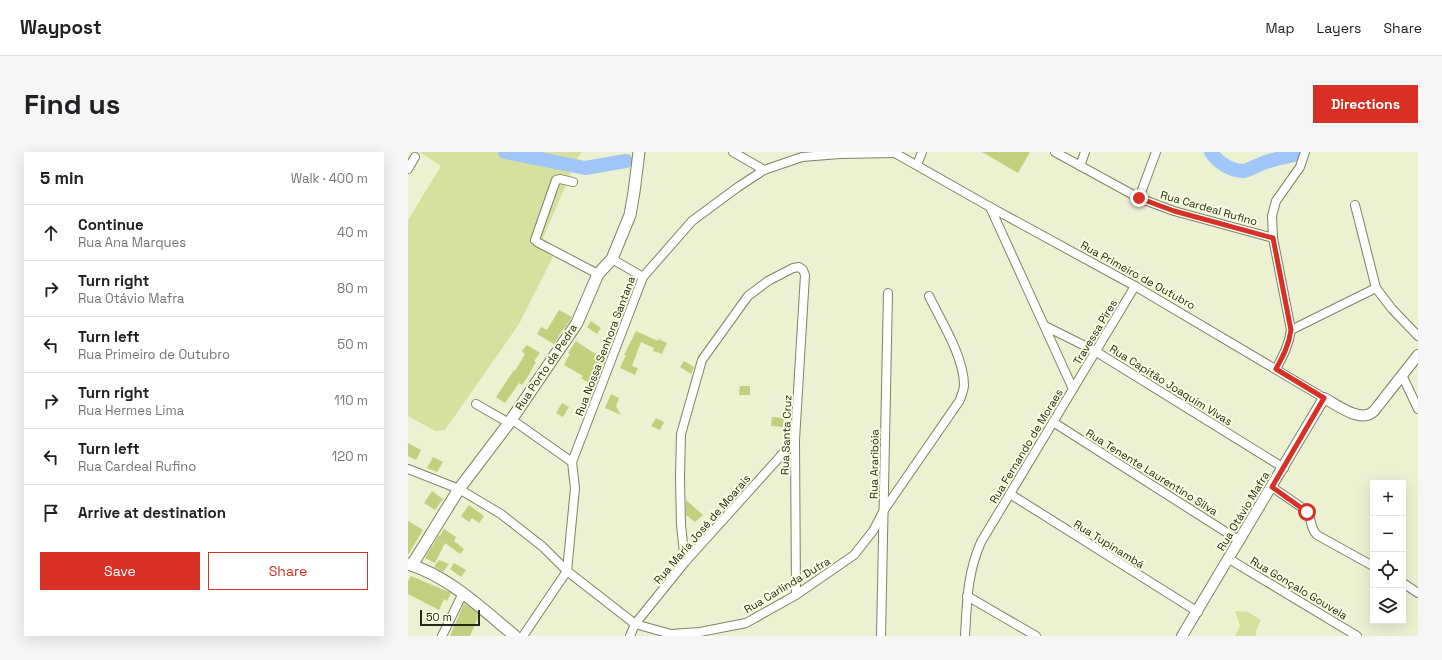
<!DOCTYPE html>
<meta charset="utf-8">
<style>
:root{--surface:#fff;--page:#f6f6f6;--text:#202124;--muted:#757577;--line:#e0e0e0;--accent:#d93025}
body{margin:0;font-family:"Space Grotesk",sans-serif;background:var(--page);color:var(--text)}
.controls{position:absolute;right:12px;bottom:12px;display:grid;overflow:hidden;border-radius:0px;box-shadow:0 4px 16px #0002}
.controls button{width:36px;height:36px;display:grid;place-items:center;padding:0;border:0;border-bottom:1px solid var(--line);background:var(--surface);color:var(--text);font:20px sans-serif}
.scale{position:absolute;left:12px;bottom:10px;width:60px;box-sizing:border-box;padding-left:4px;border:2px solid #25271b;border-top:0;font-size:11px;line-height:14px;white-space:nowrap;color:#25271b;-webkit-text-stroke:3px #f8ffde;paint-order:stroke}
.stop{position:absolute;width:12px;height:12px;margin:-9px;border:3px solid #d93025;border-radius:50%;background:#fff}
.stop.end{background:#d93025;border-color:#fff;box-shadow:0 1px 4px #0008}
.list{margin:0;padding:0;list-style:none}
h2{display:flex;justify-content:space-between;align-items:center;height:52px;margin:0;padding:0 16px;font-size:17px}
h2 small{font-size:13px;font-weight:400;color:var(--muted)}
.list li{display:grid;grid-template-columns:26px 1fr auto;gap:12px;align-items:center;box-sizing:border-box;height:56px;padding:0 16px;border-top:1px solid var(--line)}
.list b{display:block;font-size:15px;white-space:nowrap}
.list p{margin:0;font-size:13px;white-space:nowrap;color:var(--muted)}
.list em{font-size:13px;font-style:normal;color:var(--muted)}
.actions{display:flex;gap:8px;padding:12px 16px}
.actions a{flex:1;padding:9px 0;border:1px solid var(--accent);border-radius:0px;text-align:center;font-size:14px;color:var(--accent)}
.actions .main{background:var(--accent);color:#fff}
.icon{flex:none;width:22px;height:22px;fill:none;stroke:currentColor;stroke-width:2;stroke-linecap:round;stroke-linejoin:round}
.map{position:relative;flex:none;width:1010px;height:484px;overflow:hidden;border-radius:0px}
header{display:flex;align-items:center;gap:24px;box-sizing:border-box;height:56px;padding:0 20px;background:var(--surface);border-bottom:1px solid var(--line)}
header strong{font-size:19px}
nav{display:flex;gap:22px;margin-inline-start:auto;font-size:14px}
.intro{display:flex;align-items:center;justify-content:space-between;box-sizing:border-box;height:96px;padding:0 24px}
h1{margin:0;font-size:28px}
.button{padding:10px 18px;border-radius:0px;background:var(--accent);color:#fff;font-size:14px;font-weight:700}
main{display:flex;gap:24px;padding:0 24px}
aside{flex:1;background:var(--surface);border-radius:0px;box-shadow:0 4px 16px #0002}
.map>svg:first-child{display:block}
</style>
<header>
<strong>Waypost</strong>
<nav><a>Map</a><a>Layers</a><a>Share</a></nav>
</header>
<div class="intro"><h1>Find us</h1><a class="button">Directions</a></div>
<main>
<aside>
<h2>5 min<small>Walk · 400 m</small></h2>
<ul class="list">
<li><svg class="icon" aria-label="ahead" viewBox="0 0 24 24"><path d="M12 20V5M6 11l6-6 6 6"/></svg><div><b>Continue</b><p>Rua Ana Marques</p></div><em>40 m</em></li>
<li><svg class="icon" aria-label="right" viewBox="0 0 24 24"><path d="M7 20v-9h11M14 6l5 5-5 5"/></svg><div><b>Turn right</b><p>Rua Otávio Mafra</p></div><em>80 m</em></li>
<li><svg class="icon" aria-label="left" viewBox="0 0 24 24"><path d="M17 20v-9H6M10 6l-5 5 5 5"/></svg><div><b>Turn left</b><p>Rua Primeiro de Outubro</p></div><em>50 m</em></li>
<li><svg class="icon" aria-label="right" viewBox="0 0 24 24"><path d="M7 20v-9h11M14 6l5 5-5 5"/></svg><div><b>Turn right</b><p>Rua Hermes Lima</p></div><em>110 m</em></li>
<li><svg class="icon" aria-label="left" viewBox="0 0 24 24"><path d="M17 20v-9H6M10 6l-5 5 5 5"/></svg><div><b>Turn left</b><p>Rua Cardeal Rufino</p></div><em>120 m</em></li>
<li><svg class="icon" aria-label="arrive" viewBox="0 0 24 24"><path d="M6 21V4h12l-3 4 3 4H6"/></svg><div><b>Arrive at destination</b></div></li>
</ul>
<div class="actions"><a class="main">Save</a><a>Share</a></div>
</aside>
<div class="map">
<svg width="1010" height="484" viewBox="0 0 1010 484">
<rect width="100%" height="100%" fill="#ebf1d1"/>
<g fill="#d6e19f">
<polygon points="11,0 174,0 169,7 132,93 145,105 111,172 37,278 27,279 0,264 0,68 33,14"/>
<polygon points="827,459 840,460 853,468 848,479 848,484 827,484 832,474"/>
</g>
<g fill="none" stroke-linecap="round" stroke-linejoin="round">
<g stroke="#9fc5f9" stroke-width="14">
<polyline points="97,0 177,16 218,9"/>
<path d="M 803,0 C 809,10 823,19 835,19 C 842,18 851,12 858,10 C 867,7 877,5 886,3"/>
</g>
</g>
<g fill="#c2cf7d">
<polygon points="574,0 622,0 610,21"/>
<polygon points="151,158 164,165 156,177 155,177 146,192 129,182 133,175 139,178"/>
<polygon points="183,169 193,176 189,182 179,175"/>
<polygon points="228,179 250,189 250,187 259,191 254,202 245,199 246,196 233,190 224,214 230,216 227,223 212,216 218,203 216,203"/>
<polygon points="168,189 195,207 188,219 190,220 182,232 173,226 175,224 156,213 162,202 160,201"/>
<polygon points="119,193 132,201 126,209 128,210 119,226 114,233 111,231 97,251 88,245 106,218 107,219 117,202 114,199"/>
<polygon points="276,209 286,215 283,222 272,215"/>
<polygon points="332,234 342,234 342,243 331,243"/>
<polygon points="203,242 211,246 208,254 213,263 197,256"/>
<polygon points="154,251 161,255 155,265 148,261"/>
<polygon points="364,265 376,266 375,275 363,274"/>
<polygon points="248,266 256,270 252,278 243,274"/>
<polygon points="0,291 13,298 8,308 0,304"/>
<polygon points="25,305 35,310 29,320 19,316"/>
<polygon points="24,339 35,347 27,358 16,351"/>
<polygon points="278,348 295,363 287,370 278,363"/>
<polygon points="61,353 76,364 71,371 64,366 61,370 53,364"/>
<polygon points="0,369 15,378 0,403"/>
<polygon points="36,377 48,385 46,389 56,397 52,402 37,391 27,411 17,406 31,383 32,384"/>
<polygon points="31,408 41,412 35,420 26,415"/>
<polygon points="46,411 58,418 53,425 42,417"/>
<polygon points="3,424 43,441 39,449 36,447 31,458 0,442 0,429"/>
<polygon points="56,452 62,455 71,463 62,484 42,484"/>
</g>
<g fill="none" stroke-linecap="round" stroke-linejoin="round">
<defs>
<g id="minor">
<polyline points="325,0 356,18"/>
<polyline points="485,0 582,55 727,134 916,246"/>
<polyline points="647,0 731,46 766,59 865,86"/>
<polyline points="509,13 514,0"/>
<polyline points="672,14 677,0"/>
<polyline points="0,17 7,5"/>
<polyline points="165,30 152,27 148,28 127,88 129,90 190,122"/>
<polyline points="731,46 748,0"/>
<polyline points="947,53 968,136 984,157 1010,184"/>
<polyline points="204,107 235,125"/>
<polyline points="637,174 687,199 876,316"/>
<polyline points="883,178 968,136"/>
<path d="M 868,217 C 875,204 881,193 883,178 L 865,86 L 864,64 L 868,49 L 892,15 L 897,0"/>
<polyline points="994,223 1010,257"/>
<polyline points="665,237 727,134"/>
<polyline points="68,252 101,271"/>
<polyline points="103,267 164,310"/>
<polyline points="645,270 832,389"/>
<path d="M 0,317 L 51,337 L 93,362 L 135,395 L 159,419 L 227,472 L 263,482 L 292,480 L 338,471 L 388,443 L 446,403 L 465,379 L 476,358 L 552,248 C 553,244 556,238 556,233 C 556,205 533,169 521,144"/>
<path d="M 864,335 L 899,359 C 904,367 902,377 909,383 L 965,414"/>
<polyline points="602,342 790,460"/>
<polyline points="821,407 949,484"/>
<polyline points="277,410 273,373 272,326 273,282 294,208 340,144 360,129 385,116 391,115 395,118 397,123 387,288 388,443"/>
<polyline points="995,431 1010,441"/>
<polyline points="559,444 628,484"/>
<polyline points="34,484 55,441"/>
<polyline points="115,484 159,419 167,336 164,310 235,125 284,69 330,35 356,18 394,5 432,2 487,1"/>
<polyline points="222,484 227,472 277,410 387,288"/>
<polyline points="473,484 480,141"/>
<path d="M 557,484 C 559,450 559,422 573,390 L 665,237 L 582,55"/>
</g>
<path id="tertiary" d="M 774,484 L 916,246 C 929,253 953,272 966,259 L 1010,203"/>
<g id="secondary">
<path d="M 0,412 C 42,425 74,457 107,484"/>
<polyline points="4,413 51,337 101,271 169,171 190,122 204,107 222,63 226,40 231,0"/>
</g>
</defs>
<use href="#minor" stroke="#7d8265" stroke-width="10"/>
<use href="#tertiary" stroke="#7d8265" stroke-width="12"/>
<use href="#secondary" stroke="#7d8265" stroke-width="13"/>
<use href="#minor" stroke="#fff" stroke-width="8"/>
<use href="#tertiary" stroke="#fff" stroke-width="10"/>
<use href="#secondary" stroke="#fff" stroke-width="11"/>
</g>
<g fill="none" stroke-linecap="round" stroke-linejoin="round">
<path stroke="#d93025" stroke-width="5" d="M 731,46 L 766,59 L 865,86 L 883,178 C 881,193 875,204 868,217 L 916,246 L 864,335 L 899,360"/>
</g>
<g text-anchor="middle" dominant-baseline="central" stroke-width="4" stroke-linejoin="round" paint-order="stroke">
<g font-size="11" fill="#25271b" stroke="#f8ffde">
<text transform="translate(801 56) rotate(16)">Rua Cardeal Rufino</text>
<text transform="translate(730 123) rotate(29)">Rua Primeiro de Outubro</text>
<text transform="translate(687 180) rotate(-59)">Travessa Pires</text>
<text transform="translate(197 194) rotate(-69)">Rua Nossa Senhora Santana</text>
<text transform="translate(138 215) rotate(-56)">Rua Porto da Pedra</text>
<text transform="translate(763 233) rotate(32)">Rua Capitão Joaquim Vivas</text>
<text transform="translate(378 283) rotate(-88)">Rua Santa Cruz</text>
<text transform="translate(618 294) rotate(-59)">Rua Fernando de Moraes</text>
<text transform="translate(466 312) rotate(-89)">Rua Araribóia</text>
<text transform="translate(744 320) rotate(32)">Rua Tenente Laurentino Silva</text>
<text transform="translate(835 359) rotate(-59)">Rua Otávio Mafra</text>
<text transform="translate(294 377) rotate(-49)">Rua Maria José de Moarais</text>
<text transform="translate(701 392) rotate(32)">Rua Tupinambá</text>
<text transform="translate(379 433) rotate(-31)">Rua Carlinda Dutra</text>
<text transform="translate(891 436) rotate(31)">Rua Gonçalo Gouveia</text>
</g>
</g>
</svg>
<div class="controls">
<button>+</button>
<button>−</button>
<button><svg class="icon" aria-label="locate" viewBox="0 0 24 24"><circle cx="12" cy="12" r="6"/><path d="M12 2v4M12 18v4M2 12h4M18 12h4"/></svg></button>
<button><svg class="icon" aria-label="layers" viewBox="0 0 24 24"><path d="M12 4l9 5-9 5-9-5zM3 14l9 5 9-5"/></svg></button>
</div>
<div class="scale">50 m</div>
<div class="stop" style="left:899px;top:360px"></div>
<div class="stop end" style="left:731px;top:46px"></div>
</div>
</main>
